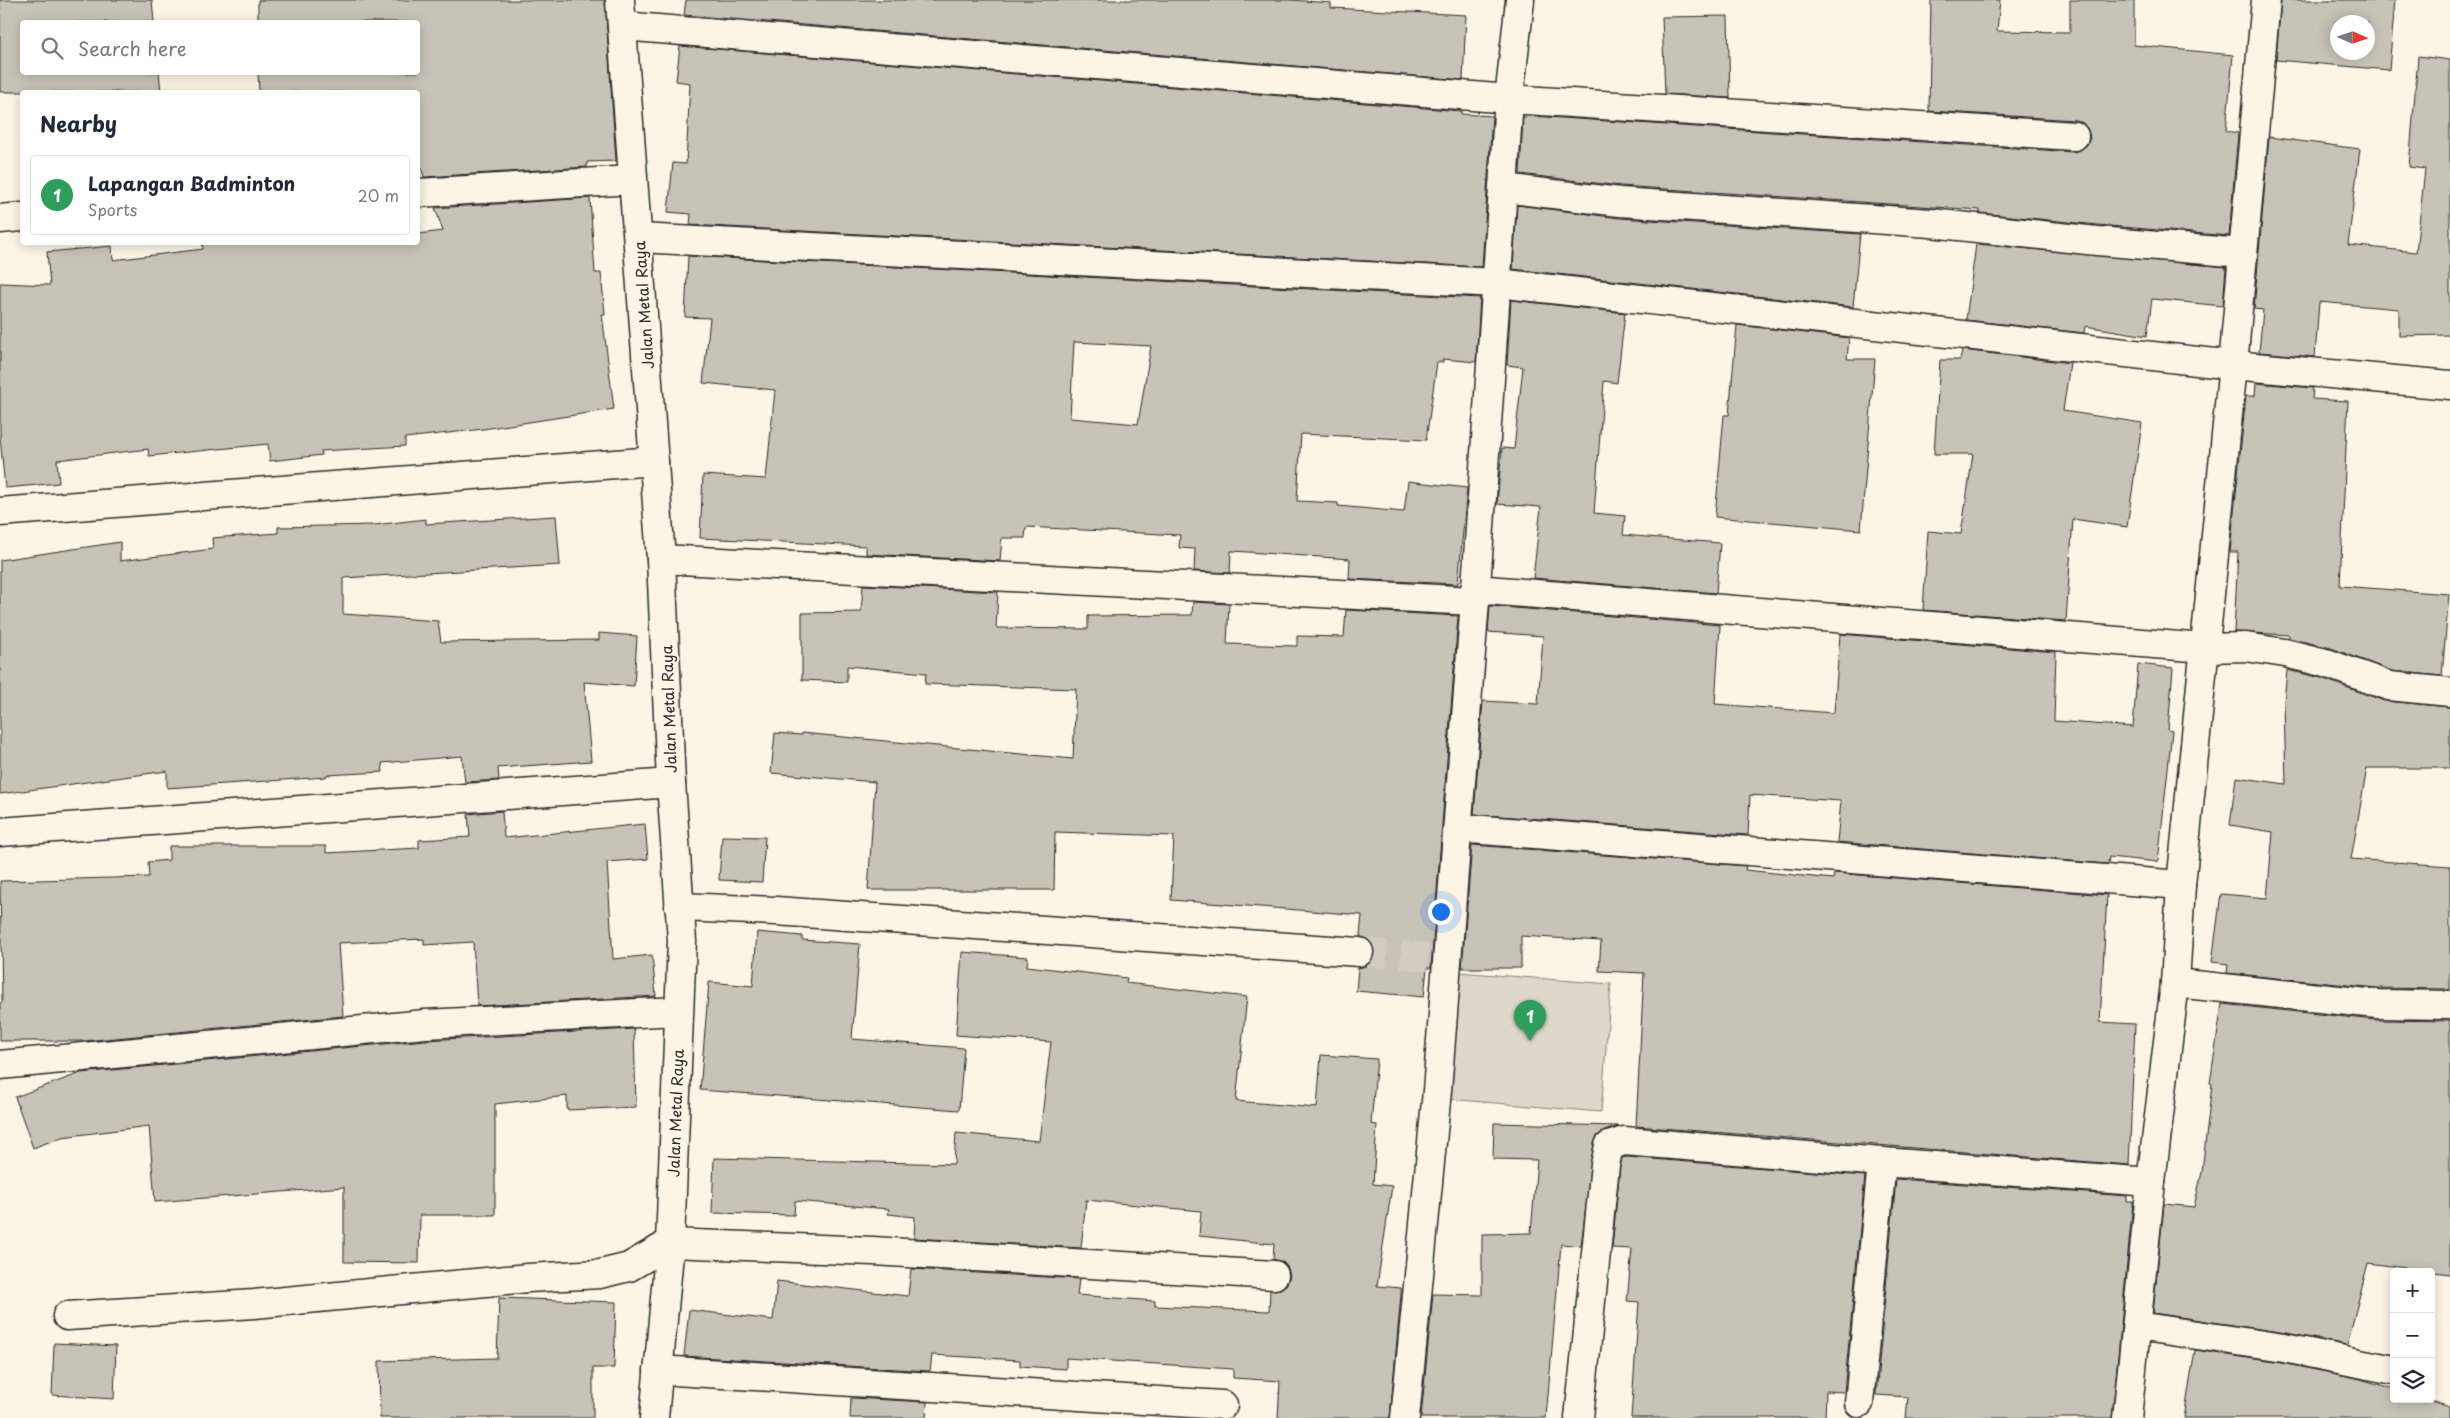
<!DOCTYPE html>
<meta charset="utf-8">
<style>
:root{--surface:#fff;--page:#f2f2f3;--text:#1f2937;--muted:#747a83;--line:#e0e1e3;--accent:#b45309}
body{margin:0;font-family:"Playpen Sans",sans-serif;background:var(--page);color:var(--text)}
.controls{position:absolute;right:15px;bottom:15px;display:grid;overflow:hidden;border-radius:5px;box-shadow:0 2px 12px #0003}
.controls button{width:45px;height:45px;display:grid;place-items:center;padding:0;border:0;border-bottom:1px solid var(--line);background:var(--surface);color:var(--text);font:25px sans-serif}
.compass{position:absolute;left:2330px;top:15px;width:45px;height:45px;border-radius:50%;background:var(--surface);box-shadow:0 2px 12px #0003;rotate:93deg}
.you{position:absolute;left:1440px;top:911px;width:18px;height:18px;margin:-12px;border:4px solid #fff;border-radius:50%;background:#1a73e8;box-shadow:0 0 0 8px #1a73e833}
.badge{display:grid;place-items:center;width:32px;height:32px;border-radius:50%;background:var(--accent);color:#fff;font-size:16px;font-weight:700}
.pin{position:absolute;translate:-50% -41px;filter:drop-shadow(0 1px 2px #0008)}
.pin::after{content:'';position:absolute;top:26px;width:18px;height:15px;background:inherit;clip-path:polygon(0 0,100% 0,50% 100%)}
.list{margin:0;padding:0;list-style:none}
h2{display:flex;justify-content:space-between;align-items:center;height:65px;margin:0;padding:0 20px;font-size:21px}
h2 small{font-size:16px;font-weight:400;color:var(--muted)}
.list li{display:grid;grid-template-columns:32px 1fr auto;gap:15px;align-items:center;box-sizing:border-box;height:80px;margin:0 10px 10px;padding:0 10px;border:1px solid var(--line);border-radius:5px}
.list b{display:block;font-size:19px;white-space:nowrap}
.list p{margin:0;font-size:16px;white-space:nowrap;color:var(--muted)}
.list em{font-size:16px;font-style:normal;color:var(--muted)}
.icon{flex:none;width:28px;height:28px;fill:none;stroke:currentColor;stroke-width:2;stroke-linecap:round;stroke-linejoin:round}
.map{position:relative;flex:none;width:2450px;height:1418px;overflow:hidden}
.search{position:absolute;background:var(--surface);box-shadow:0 2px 12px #0003;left:20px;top:20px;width:400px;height:55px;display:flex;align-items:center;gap:12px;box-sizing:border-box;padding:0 18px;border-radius:5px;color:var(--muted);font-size:19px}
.panel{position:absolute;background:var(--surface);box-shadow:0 2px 12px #0003;left:20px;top:90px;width:400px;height:155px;border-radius:5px}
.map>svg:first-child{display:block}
</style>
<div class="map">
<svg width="2450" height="1418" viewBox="0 0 2450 1418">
<rect width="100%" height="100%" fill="#fcf5e5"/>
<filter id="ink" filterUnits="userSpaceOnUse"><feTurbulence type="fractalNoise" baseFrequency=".02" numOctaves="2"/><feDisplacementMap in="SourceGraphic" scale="10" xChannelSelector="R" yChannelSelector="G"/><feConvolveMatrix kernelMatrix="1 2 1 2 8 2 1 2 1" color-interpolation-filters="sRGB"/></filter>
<g filter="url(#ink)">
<polygon fill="#ded8ca" stroke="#84827a" points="1458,972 1611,984 1601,1112 1448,1099"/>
<g fill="#c8c3b7" stroke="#2b2b2b" fill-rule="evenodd">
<polygon points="0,0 152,0 154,22 22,22 22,72 159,72 161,92 0,92"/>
<polygon points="258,0 605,0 616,161 587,162 587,167 424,177 418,158 418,92 259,92 258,72 418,72 418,22 258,22"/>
<polygon points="686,0 1291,0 1331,3 1331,8 1466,15 1463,80 684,15"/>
<polygon points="1931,0 2000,0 1997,31 2070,32 2070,0 2134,0 2134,45 2233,55 2226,131 2238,133 2229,236 2098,225 1980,213 1980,210 1621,186 1520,174 1523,117 1531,116 2073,152 2080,150 2087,145 2090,138 2088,130 2083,123 2076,120 1929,111"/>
<path d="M 2281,0 L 2395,0 L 2389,70 L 2276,60 ZM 2338,22 L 2368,22 L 2368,52 L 2338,52 Z"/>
<polygon points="1728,16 1730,98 1665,94 1662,17"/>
<polygon points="680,46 1461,111 1461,114 1492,116 1482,267 690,225 691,214 668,212 673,163 686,164 690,83 676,81"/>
<polygon points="2418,56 2450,60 2450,335 2399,336 2399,309 2319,302 2315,357 2259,352 2263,310 2254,309 2269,137 2360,149 2348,245 2416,252 2425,169 2409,167"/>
<polygon points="590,198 595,273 601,273 605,314 602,314 614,409 483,429 405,438 405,446 321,451 322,455 270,461 268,444 149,456 148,449 57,460 59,483 5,488 0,437 0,283 50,285 47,252 112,246 113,260 203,249 202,242 418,242 418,234 443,231 435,208"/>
<polygon points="1517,205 1619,218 1860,234 1853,307 1513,269"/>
<polygon points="1976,244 2226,267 2223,306 2152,299 2147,336 2085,326 2084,333 1966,320"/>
<path d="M 688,256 L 1480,298 L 1476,362 L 1443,359 L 1443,362 L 1437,362 L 1426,440 L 1301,434 L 1297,501 L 1338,503 L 1338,506 L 1404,512 L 1408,481 L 1467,488 L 1458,584 L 1349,579 L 1350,559 L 1233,551 L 1231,551 L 1230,573 L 1194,571 L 1195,549 L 1179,548 L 1180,535 L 1026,527 L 1025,538 L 1002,538 L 1000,561 L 866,554 L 866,546 L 700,538 L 703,475 L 766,479 L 775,390 L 703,383 L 710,318 L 685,317 ZM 1074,342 L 1151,346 L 1138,424 L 1070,418 Z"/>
<polygon points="1511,300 1625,313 1617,383 1604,381 1594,513 1625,516 1623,535 1720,543 1716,593 1533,578 1541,507 1497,504 1502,448 1514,449 1523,367 1507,365"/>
<polygon points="1737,325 1849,338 1847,359 1875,359 1861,530 1715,517 1724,415 1729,415"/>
<polygon points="1962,350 2070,363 2063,411 2142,423 2127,527 2073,519 2066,621 1923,610 1928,531 1961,534 1973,454 1934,454 1940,360 1960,360"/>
<polygon points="2256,383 2313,388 2312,399 2348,401 2340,586 2449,594 2442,676 2392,671 2331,648 2289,638 2289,635 2234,632 2238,552 2230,552 2246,396 2255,396"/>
<polygon points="556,516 560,565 343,578 343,614 438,621 441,642 599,640 599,633 637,636 634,686 584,682 591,761 498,768 499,780 465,782 462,756 382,763 383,772 326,775 326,777 167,788 167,771 0,794 0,560 120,542 120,561 213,549 212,538 278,533 278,527 374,525 426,519 426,524"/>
<polygon points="863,585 998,592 996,628 1088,629 1088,616 1192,615 1193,602 1229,604 1227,644 1297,646 1297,636 1344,637 1346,610 1458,616 1431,968 1427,968 1424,997 1356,991 1358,968 1366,966 1372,960 1374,954 1373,945 1367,939 1360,936 1362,915 1171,900 1174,836 1055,832 1054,890 868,890 875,782 771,773 775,733 802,735 802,733 1073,759 1076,689 925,684 926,673 847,666 847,682 802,680 802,613 861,612"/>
<polygon points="1490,606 1720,625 1715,704 1834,713 1840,634 2056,652 2054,721 2133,727 2138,664 2173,668 2168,730 2172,731 2158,862 2109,857 2108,864 1837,842 1841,801 1750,795 1748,835 1474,814 1483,701 1538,704 1543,636 1488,632"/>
<polygon points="2287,670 2321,678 2384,701 2450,707 2450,768 2367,768 2351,859 2450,866 2450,989 2378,988 2227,973 2228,964 2212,962 2221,894 2267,898 2273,832 2230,825 2236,777 2286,784 2284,701"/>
<polygon points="502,811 504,838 645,824 648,859 607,862 613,959 652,955 656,996 477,1006 473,942 424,945 424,939 338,943 343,1016 84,1041 0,1041 0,1003 2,1003 0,881 149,877 148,862 169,860 169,846 326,846 326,853 419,848 419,840 470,837 468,814"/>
<polygon points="722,836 765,837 762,882 719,880"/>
<polygon points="1472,845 1746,866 1745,870 1833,879 1834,873 2107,895 2100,1022 2135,1024 2129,1165 1636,1126 1644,973 1599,971 1601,941 1521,936 1521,968 1462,968"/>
<polygon points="757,932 802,936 802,940 860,944 852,1039 964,1048 959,1110 700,1090 709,982 753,986"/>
<polygon points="962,952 1028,957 1027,966 1127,978 1126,983 1247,997 1236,1101 1317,1108 1321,1055 1377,1059 1371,1124 1377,1125 1373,1184 1392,1186 1377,1286 1401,1288 1401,1294 1390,1418 1278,1418 1280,1381 1233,1378 1233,1369 1066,1358 1066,1369 1020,1366 1020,1360 932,1355 930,1371 684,1356 689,1310 773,1320 777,1281 908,1296 911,1269 1079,1279 1077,1295 1155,1301 1155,1306 1269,1311 1270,1290 1281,1289 1287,1284 1290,1276 1288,1268 1283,1262 1273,1259 1274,1244 1199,1236 1201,1211 1086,1200 1081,1248 914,1238 915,1217 888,1214 889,1209 795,1201 794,1215 712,1213 714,1158 954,1164 956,1133 1039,1141 1051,1042 956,1035"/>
<polygon points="2222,1004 2375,1020 2450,1021 2450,1274 2368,1263 2347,1345 2286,1333 2153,1313 2164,1204 2194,1207 2202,1172 2212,1084 2210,1083"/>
<polygon points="634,1029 636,1107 567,1110 567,1096 495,1104 495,1215 420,1215 419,1263 344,1262 344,1187 155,1202 149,1126 62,1137 33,1148 15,1097 81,1073 426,1040"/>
<polygon points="1494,1123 1619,1126 1604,1131 1597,1136 1594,1143 1581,1246 1561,1244 1546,1418 1421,1418 1433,1294 1482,1295 1482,1234 1531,1233 1537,1160 1493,1159"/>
<polygon points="1626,1157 1865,1176 1844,1392 1826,1391 1825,1418 1631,1418 1639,1302 1627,1301 1632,1249 1612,1248 1620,1167 1622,1158"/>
<polygon points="1896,1179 2127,1196 2127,1201 2133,1201 2112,1418 1906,1418 1908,1397 1876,1395"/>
<polygon points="499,1298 616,1302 614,1368 593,1368 593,1418 380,1418 379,1361 497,1358"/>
<polygon points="54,1343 116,1346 114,1399 52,1395"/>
<polygon points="2195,1350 2281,1363 2357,1378 2394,1389 2394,1399 2427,1399 2450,1406 2450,1418 2184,1418"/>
<polygon points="851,1398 927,1402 926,1418 850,1418"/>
</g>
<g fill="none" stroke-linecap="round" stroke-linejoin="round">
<polyline stroke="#d2cdc0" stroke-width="28" stroke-dasharray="28 14" stroke-linecap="butt" points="1359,952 1428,957"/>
<defs>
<g id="minor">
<polyline points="620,0 661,559 671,783 682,941 670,1243 654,1418"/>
<polyline points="622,26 1509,99 2074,136"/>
<polyline points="1503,188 1620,202 1931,223 2097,241 2243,253"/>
<polyline points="418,193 632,180"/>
<polyline points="0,219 22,217"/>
<polyline points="639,238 1497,283 2233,365 2450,385"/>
<polyline points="0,512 654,461"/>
<polyline points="661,559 1475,601"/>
<polyline points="1475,589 2204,648 2246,647 2285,653 2326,663 2389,686 2450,692"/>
<polyline points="1458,828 2181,885"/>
<polyline points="0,832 671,783"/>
<polyline points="679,907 776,911 1359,952"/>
<polyline points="2175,983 2377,1004 2450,1005"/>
<polyline points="0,1065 425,1024 678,1011"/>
<polyline points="1882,1162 2151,1182"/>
<polyline points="67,1316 254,1304 528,1278 600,1274 629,1267 670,1243 873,1251 1274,1275"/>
<polyline points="2137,1326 2284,1348 2394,1370"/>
<polyline points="658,1370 1223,1405"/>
<polyline points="1405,1418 1437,1091 1475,601 1509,99 1520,0"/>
<polyline points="1579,1418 1605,1165 1609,1146 1624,1141 1882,1162 1859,1403"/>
<polyline points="2127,1418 2151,1182 2175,983 2181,885 2233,365 2266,0"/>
</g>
</defs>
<use href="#minor" stroke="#2b2b2b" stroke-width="31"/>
<use href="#minor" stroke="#fcf5e5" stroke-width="28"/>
</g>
</g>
<g text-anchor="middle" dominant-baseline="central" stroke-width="4.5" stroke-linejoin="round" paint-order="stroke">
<g font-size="15" fill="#2b2b2b" stroke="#fcf5e5">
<text transform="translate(643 305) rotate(-94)">Jalan Metal Raya</text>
<text transform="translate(668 709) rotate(-92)">Jalan Metal Raya</text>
<text transform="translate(675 1113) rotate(-88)">Jalan Metal Raya</text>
</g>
</g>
</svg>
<div class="controls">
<button>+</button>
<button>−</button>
<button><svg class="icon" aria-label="layers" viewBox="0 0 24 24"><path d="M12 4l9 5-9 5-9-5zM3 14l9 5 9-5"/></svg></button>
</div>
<svg class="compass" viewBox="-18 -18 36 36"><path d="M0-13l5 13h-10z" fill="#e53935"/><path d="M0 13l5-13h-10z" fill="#747a83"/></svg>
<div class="you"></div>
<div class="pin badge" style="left:1530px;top:1041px;background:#2e9e5b">1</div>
<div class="search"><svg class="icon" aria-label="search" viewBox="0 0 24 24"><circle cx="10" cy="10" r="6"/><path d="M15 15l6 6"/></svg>Search here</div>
<section class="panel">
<h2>Nearby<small></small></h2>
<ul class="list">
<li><span class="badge" style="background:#2e9e5b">1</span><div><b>Lapangan Badminton</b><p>Sports</p></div><em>20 m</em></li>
</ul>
</section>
</div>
